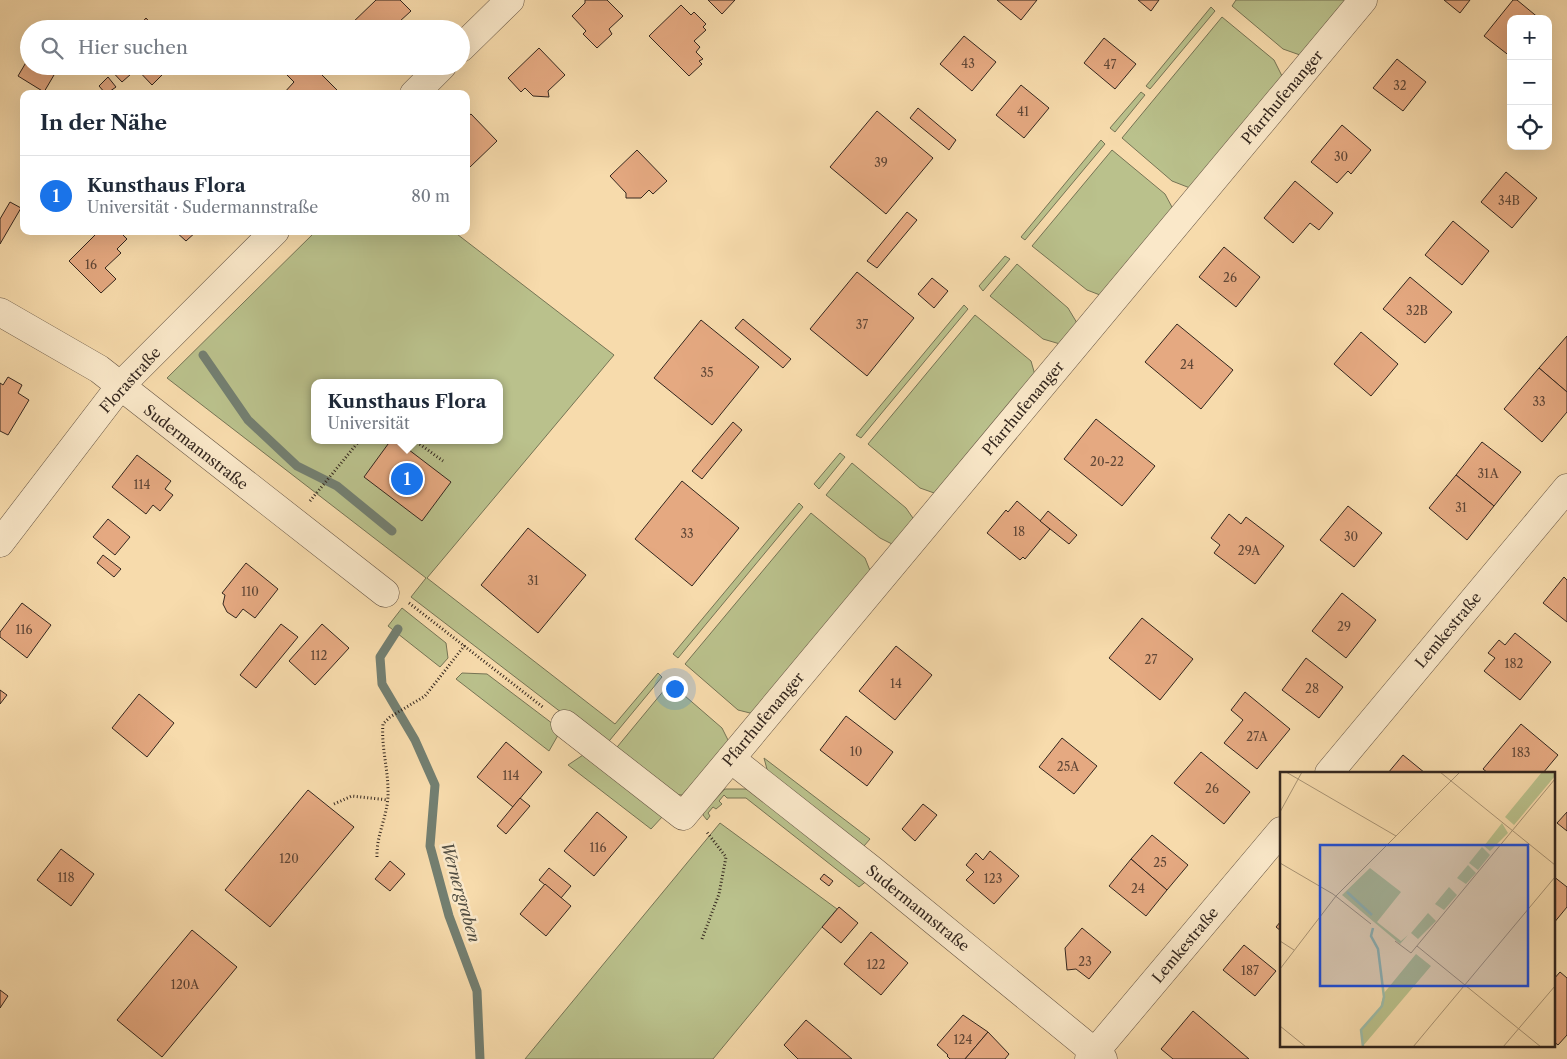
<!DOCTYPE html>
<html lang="de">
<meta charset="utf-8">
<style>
:root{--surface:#fff;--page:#f6f6f7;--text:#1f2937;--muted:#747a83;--line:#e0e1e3;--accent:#1a73e8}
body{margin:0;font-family:"Libre Caslon Text",serif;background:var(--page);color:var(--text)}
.controls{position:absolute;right:15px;top:15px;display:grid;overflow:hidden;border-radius:10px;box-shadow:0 5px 20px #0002}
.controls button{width:45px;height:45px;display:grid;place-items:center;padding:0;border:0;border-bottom:1px solid var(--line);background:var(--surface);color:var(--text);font:25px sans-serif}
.you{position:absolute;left:674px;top:688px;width:18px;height:18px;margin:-12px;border:4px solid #fff;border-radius:50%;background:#1a73e8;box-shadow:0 0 0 8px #1a73e833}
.badge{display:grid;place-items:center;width:32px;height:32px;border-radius:50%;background:var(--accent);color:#fff;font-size:16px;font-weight:700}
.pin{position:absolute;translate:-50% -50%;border:2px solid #fff;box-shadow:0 1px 5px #0006}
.popup{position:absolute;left:311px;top:379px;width:192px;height:65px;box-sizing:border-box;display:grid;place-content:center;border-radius:10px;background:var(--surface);filter:drop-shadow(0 1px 4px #0005);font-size:16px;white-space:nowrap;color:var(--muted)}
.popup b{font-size:19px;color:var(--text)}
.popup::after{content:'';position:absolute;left:50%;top:100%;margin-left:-10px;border:10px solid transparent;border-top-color:var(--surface)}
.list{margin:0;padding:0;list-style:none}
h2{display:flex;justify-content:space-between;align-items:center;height:65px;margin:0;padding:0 20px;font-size:21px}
h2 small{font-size:16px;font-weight:400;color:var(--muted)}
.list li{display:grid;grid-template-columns:32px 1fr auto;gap:15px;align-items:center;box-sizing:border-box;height:80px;padding:0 20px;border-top:1px solid var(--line)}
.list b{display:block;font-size:19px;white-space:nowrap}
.list p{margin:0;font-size:16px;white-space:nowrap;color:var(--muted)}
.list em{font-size:16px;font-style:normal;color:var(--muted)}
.icon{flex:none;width:28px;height:28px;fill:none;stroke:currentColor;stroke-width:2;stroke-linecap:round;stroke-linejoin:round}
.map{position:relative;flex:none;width:1567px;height:1059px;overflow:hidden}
.search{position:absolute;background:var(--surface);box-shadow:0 5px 20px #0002;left:20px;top:20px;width:450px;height:55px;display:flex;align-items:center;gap:12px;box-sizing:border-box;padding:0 18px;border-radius:28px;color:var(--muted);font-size:19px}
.panel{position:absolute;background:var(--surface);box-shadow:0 5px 20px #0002;left:20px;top:90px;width:450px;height:145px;border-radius:10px}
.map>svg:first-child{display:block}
</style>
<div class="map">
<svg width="1567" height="1059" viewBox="0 0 1567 1059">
<rect width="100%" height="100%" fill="#f7dbac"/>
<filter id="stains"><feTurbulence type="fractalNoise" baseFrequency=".004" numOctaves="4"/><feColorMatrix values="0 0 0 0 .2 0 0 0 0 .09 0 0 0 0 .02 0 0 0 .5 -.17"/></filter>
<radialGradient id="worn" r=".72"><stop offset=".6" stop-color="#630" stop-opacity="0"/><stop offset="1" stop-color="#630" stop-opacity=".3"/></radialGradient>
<g fill="#bac18c" stroke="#767455" fill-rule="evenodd">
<polygon points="1236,0 1346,0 1300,55 1283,49 1232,6"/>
<polygon points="1211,7 1215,11 1150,89 1146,86"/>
<polygon points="1222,17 1274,60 1282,76 1190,188 1172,181 1122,138"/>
<polygon points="1141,92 1145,95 1115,132 1110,128"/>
<polygon points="1101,140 1105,144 1025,240 1021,237"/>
<polygon points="1112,150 1165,194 1173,209 1100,295 1087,290 1032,246"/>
<path d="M 316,231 L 453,231 L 614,355 L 427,578 L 615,724 L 658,673 L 662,677 L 605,746 L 411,597 L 426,578 L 167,378 ZM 314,383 L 500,383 L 500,440 L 314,440 Z"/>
<polygon points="1005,256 1010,259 983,291 979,286"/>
<polygon points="1017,264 1068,308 1077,323 1060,344 1043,339 990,296"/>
<polygon points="964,305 968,309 861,438 856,435"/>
<polygon points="975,315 1031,361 1035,375 937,494 920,488 868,444"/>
<polygon points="840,453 845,457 819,489 814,484"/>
<polygon points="852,463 906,508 915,521 894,545 880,538 826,495"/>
<polygon points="799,503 803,507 678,658 673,654"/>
<polygon points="811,513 865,558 871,573 754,714 738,710 685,664"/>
<polygon points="402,608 446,643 448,658 440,667 388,626"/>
<polygon points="462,673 487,674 561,730 549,751 456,679"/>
<polygon points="670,683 722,728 729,742 682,795 667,794 613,752"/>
<polygon points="589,751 663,816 651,829 568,765"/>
<polygon points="764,758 870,839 864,846 768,773"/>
<polygon points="725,789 746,789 753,792 868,880 859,887 746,798 727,798 724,795 719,801 722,804 716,809 713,807 708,813 710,816 707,820 703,815 704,811"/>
<polygon points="720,823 837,909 713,1059 525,1059"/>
</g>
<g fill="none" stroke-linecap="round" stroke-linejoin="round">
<g stroke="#737f71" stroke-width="9">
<polyline points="203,355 248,420 297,466 337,486 392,531"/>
<polyline points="398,629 380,657 382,684 415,740 435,785 430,846 449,916 477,991 480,1059"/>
</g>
</g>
<g fill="#e5a981" stroke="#33261e">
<polygon points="376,0 400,0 411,11 399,22 399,29 351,29 349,26"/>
<polygon points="585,0 607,0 623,16 609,29 612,34 597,48 583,34 586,31 572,16 585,3"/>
<polygon points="708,0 735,0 722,14"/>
<polygon points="997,0 1037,0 1021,20"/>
<polygon points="1138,0 1159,0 1151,11"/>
<polygon points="1444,0 1470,0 1460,13"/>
<polygon points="1513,0 1517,0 1540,19 1511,19 1511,57 1484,36"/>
<polygon points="681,5 691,15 694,12 706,24 703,27 706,30 694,41 700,47 696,52 703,59 699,61 702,64 689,76 649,36"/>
<polygon points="146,18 156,29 136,29"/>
<polygon points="964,36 996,62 972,91 940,64"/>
<polygon points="1104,38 1136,64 1115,89 1084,63"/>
<polygon points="539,48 565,75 548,91 549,97 533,96 525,88 521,92 508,78"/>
<polygon points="28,59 29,66 40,66 54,75 44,92 18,76"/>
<polygon points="1397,59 1426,82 1403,111 1373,88"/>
<polygon points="107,66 124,66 131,74 122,82"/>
<polygon points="134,66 171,66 152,85"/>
<polygon points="284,66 313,66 339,92 283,94 294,82 281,69"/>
<polygon points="108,77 116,87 106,94 99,86"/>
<polygon points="1021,85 1049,108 1024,138 996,115"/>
<polygon points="918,108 956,140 949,150 910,118"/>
<polygon points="877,111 933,158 886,214 830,167"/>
<polygon points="471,114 497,141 470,167 466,163 466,118"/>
<polygon points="1342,125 1371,150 1351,174 1348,171 1337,183 1311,162"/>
<polygon points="637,150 667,181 653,194 649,190 641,198 626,198 626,193 610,176"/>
<polygon points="1506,172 1537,198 1512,228 1481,202"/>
<polygon points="1295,181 1333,213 1319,230 1310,223 1293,243 1264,218"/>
<polygon points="10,202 21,208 0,244 0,219"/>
<polygon points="907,212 917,220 877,268 867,261"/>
<polygon points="1453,221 1489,251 1462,285 1425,255"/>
<polygon points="99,231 119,231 127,239 117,249 121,253 105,268 116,279 101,293 69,261"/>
<polygon points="175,231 197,231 186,241"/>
<polygon points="1224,247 1260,277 1236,307 1199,277"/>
<polygon points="857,272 914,318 867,376 810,329"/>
<polygon points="1410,277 1452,312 1425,343 1383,309"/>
<polygon points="932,278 948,291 934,308 918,294"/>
<polygon points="743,319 791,359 783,368 735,328"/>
<polygon points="701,320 759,367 712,425 654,378"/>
<polygon points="1177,324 1233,370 1201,409 1145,362"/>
<polygon points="1361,332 1398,364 1371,396 1334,364"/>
<polygon points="1567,336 1567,392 1539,368"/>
<polygon points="1539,368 1567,392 1567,412 1542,442 1504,409"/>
<polygon points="8,377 22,385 18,393 29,400 8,435 0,431 0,383 3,385"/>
<polygon points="1096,419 1155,466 1122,506 1064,459"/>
<polygon points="733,422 742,430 702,479 692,471"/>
<polygon points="391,440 396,440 451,482 422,521 364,477"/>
<polygon points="1482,442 1521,472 1494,506 1456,475"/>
<polygon points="137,455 171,481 165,489 173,495 160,511 153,505 146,514 112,487"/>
<polygon points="1456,475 1494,506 1467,540 1429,508"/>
<polygon points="682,481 739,528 692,586 635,539"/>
<polygon points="1017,501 1050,529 1025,559 1023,557 1020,560 987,533 1006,510 1008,512"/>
<polygon points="1348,506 1382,533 1354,567 1320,540"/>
<polygon points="1048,511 1077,535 1069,544 1040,521"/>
<polygon points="1229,514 1241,524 1246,517 1284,546 1255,584 1214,553 1220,545 1211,538"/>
<polygon points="108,519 130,537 115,555 93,537"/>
<polygon points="528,528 586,575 538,633 481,585"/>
<polygon points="103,555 121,569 114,577 97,563"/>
<polygon points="246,563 278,589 255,618 243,609 236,618 227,612 223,604 225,595 222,593"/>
<polygon points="1564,577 1567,580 1567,622 1543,603"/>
<polygon points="1342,593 1376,620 1346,658 1312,631"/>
<polygon points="22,603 51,625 27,658 0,637 0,632"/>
<polygon points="1142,618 1193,659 1160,700 1109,658"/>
<polygon points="281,624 298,637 256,688 240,675"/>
<polygon points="322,624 349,648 315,685 289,661"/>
<polygon points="1515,633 1551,662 1520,700 1484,671 1495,658 1488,653 1499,640 1505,645"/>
<polygon points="896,646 932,675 895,720 859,691"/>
<polygon points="1306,658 1343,687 1319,718 1282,690"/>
<polygon points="0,690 7,695 0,704"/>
<polygon points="1245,692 1290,729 1257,769 1224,743 1243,720 1231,710"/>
<polygon points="139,694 174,723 147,757 112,728"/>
<polygon points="846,716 893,752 867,786 820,750"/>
<polygon points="1521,724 1558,755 1543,773 1488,773 1483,769"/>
<polygon points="1062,738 1097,766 1074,794 1039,767"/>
<polygon points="506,742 542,772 513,807 477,777"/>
<polygon points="1201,752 1250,792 1224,824 1174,783"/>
<polygon points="1403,755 1425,773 1388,773"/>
<polygon points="308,790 354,827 270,927 225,890"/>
<polygon points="520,798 530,806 506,834 497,826"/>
<polygon points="923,804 937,815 915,841 902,829"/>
<polygon points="597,812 627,837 594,876 564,851"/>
<polygon points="1567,812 1567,831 1557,823"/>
<polygon points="1152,835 1188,865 1167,890 1131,859"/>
<polygon points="61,849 94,874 71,906 37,880"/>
<polygon points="990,851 1019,876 994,904 966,880 974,872 966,865 976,853 983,860"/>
<polygon points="1131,859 1167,890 1146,916 1109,886"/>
<polygon points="390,861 405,874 390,891 375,879"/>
<polygon points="549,868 571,886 561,898 539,880"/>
<polygon points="824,874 833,881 829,886 820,879"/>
<polygon points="1553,876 1567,887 1567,907 1553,924"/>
<polygon points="545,884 571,906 546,936 520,914"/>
<polygon points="839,907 858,923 841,943 822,927"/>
<polygon points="1281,921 1281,931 1276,927"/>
<polygon points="1082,928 1111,952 1089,979 1076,969 1067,970 1065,948"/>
<polygon points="192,930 237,967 162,1057 117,1020"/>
<polygon points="871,932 908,963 881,995 844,964"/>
<polygon points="1244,945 1276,971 1255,996 1223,970"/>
<polygon points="1560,972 1567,978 1567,1035 1558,1045 1553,1041 1553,980"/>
<polygon points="0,990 8,996 0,1008"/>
<polygon points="1193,1011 1249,1059 1173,1059 1161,1049"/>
<polygon points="963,1015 988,1032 965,1059 950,1059 947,1056 948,1055 937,1045"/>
<polygon points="806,1020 852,1059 798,1059 784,1045"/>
<polygon points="988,1032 1009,1054 1005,1059 965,1059"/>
</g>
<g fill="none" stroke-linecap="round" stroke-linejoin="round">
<defs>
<g id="minor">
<polyline points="461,48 510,0"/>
<polyline points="414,94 442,66"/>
<polyline points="0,312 99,369 385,593"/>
<polyline points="0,543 121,385 275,231"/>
<polyline points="565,724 683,816 1363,0"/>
<polyline points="731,759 872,870 1103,1059"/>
<polyline points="1329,773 1567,488"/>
<polyline points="1089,1059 1281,831"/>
</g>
</defs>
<use href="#minor" stroke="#645342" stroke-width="29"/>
<g stroke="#33261e" stroke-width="3" stroke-dasharray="1 2.5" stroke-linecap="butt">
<polyline points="414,440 443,461"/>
<polyline points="310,501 360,440"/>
<polyline points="409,603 544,708"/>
<polyline points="334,804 352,796 388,800"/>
<path d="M 377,857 C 376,834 389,814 388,791 C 388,768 381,746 383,724 L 390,717 L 425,696 L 465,645"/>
<polyline points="702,939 719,894 726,857 706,831"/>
</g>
<use href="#minor" stroke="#fae8c9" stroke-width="28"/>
</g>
<g text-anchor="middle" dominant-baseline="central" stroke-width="5" stroke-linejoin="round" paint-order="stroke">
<g font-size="12" fill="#604737">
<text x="968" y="63">43</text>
<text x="1110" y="64">47</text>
<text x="1400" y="85">32</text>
<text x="1023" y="111">41</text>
<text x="1341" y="156">30</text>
<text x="881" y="162">39</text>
<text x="1509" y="200">34B</text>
<text x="91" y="264">16</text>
<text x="1230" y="277">26</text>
<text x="1417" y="310">32B</text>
<text x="862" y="324">37</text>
<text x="1187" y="364">24</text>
<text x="707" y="372">35</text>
<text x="1539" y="401">33</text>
<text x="1107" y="461">20-22</text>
<text x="1488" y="473">31A</text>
<text x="142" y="484">114</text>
<text x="1461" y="507">31</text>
<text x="1019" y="531">18</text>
<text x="687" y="533">33</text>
<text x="1351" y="536">30</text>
<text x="1249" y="550">29A</text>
<text x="533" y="580">31</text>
<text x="250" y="591">110</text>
<text x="1344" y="626">29</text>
<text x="24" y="629">116</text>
<text x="319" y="655">112</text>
<text x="1151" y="659">27</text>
<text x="1514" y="663">182</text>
<text x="896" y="683">14</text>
<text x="1312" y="688">28</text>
<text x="1257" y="736">27A</text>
<text x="856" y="751">10</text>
<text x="1521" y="752">183</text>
<text x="1068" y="766">25A</text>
<text x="511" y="775">114</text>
<text x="1212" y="788">26</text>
<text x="598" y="847">116</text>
<text x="289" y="858">120</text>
<text x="1160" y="862">25</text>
<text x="66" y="877">118</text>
<text x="993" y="878">123</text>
<text x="1138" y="888">24</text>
<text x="1085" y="961">23</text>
<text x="876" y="964">122</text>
<text x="1250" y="970">187</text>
<text x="185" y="984">120A</text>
<text x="963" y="1039">124</text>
</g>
<g font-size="15" fill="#33261e" stroke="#fae8c9">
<text transform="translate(1282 97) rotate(-50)">Pfarrhufenanger</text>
<text transform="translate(130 380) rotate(-48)">Florastraße</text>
<text transform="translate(1023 408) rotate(-50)">Pfarrhufenanger</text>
<text transform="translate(196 447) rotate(38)">Sudermannstraße</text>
<text transform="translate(1448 630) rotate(-50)">Lemkestraße</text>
<text transform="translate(763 719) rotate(-50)">Pfarrhufenanger</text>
<text transform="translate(918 908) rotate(39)">Sudermannstraße</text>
<text transform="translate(1185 945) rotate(-50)">Lemkestraße</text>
</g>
<g font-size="16" font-style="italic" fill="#4e4b40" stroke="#fae8c9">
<text transform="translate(461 892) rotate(74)">Wernergraben</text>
</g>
</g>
<g transform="translate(1280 772)">
<rect width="275" height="275" fill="#f7dbac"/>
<path d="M 262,0 L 275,0 L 275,4 L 234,53 L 225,45 ZM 222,51 L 228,61 L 210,79 L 204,74 ZM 202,75 L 210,83 L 198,98 L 189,91 ZM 188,93 L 196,101 L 186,112 L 177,106 ZM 90,96 L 121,120 L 97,150 L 121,169 L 128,163 L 120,172 L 62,123 ZM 169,115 L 177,123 L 164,138 L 155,132 ZM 148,141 L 156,149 L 138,167 L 131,161 ZM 136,182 L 151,194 L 83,274 L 81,259 L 100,236 L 104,221 Z" fill="#bac18c"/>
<path fill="none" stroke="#9dbba8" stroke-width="2.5" d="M 67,120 L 92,143M 83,275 L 81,258 L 102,234 L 104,225 L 98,177 L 91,164 L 93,156"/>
<path fill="none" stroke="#a99373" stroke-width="1" d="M 6,0 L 116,64M 160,0 L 275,93M 0,40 L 22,0M 0,91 L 53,122 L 91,152M 0,169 L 14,178M 115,169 L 131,181 L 275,7M 137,174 L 261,275M 0,197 L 56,124 L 180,0M 0,254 L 26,275M 133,275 L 275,105M 223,275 L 275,214"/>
<path fill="#1d4ed8" fill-opacity="0.15" stroke="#1d4ed8" stroke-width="2.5" d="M 40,73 L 248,73 L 248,214 L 40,214 Z"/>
<rect width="275" height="275" fill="none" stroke="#33261e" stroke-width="2.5"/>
</g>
<rect width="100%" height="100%" filter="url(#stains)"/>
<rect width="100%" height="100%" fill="url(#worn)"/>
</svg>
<div class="controls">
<button>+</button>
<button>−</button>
<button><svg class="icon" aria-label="locate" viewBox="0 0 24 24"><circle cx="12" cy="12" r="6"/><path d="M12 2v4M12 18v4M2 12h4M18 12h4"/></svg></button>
</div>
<div class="you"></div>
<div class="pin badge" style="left:407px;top:479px">1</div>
<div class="popup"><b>Kunsthaus Flora</b>Universität</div>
<div class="search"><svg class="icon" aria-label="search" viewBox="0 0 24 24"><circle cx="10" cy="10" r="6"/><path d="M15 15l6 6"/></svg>Hier suchen</div>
<section class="panel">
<h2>In der Nähe<small></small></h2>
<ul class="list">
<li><span class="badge">1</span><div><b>Kunsthaus Flora</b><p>Universität · Sudermannstraße</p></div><em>80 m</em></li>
</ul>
</section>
</div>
